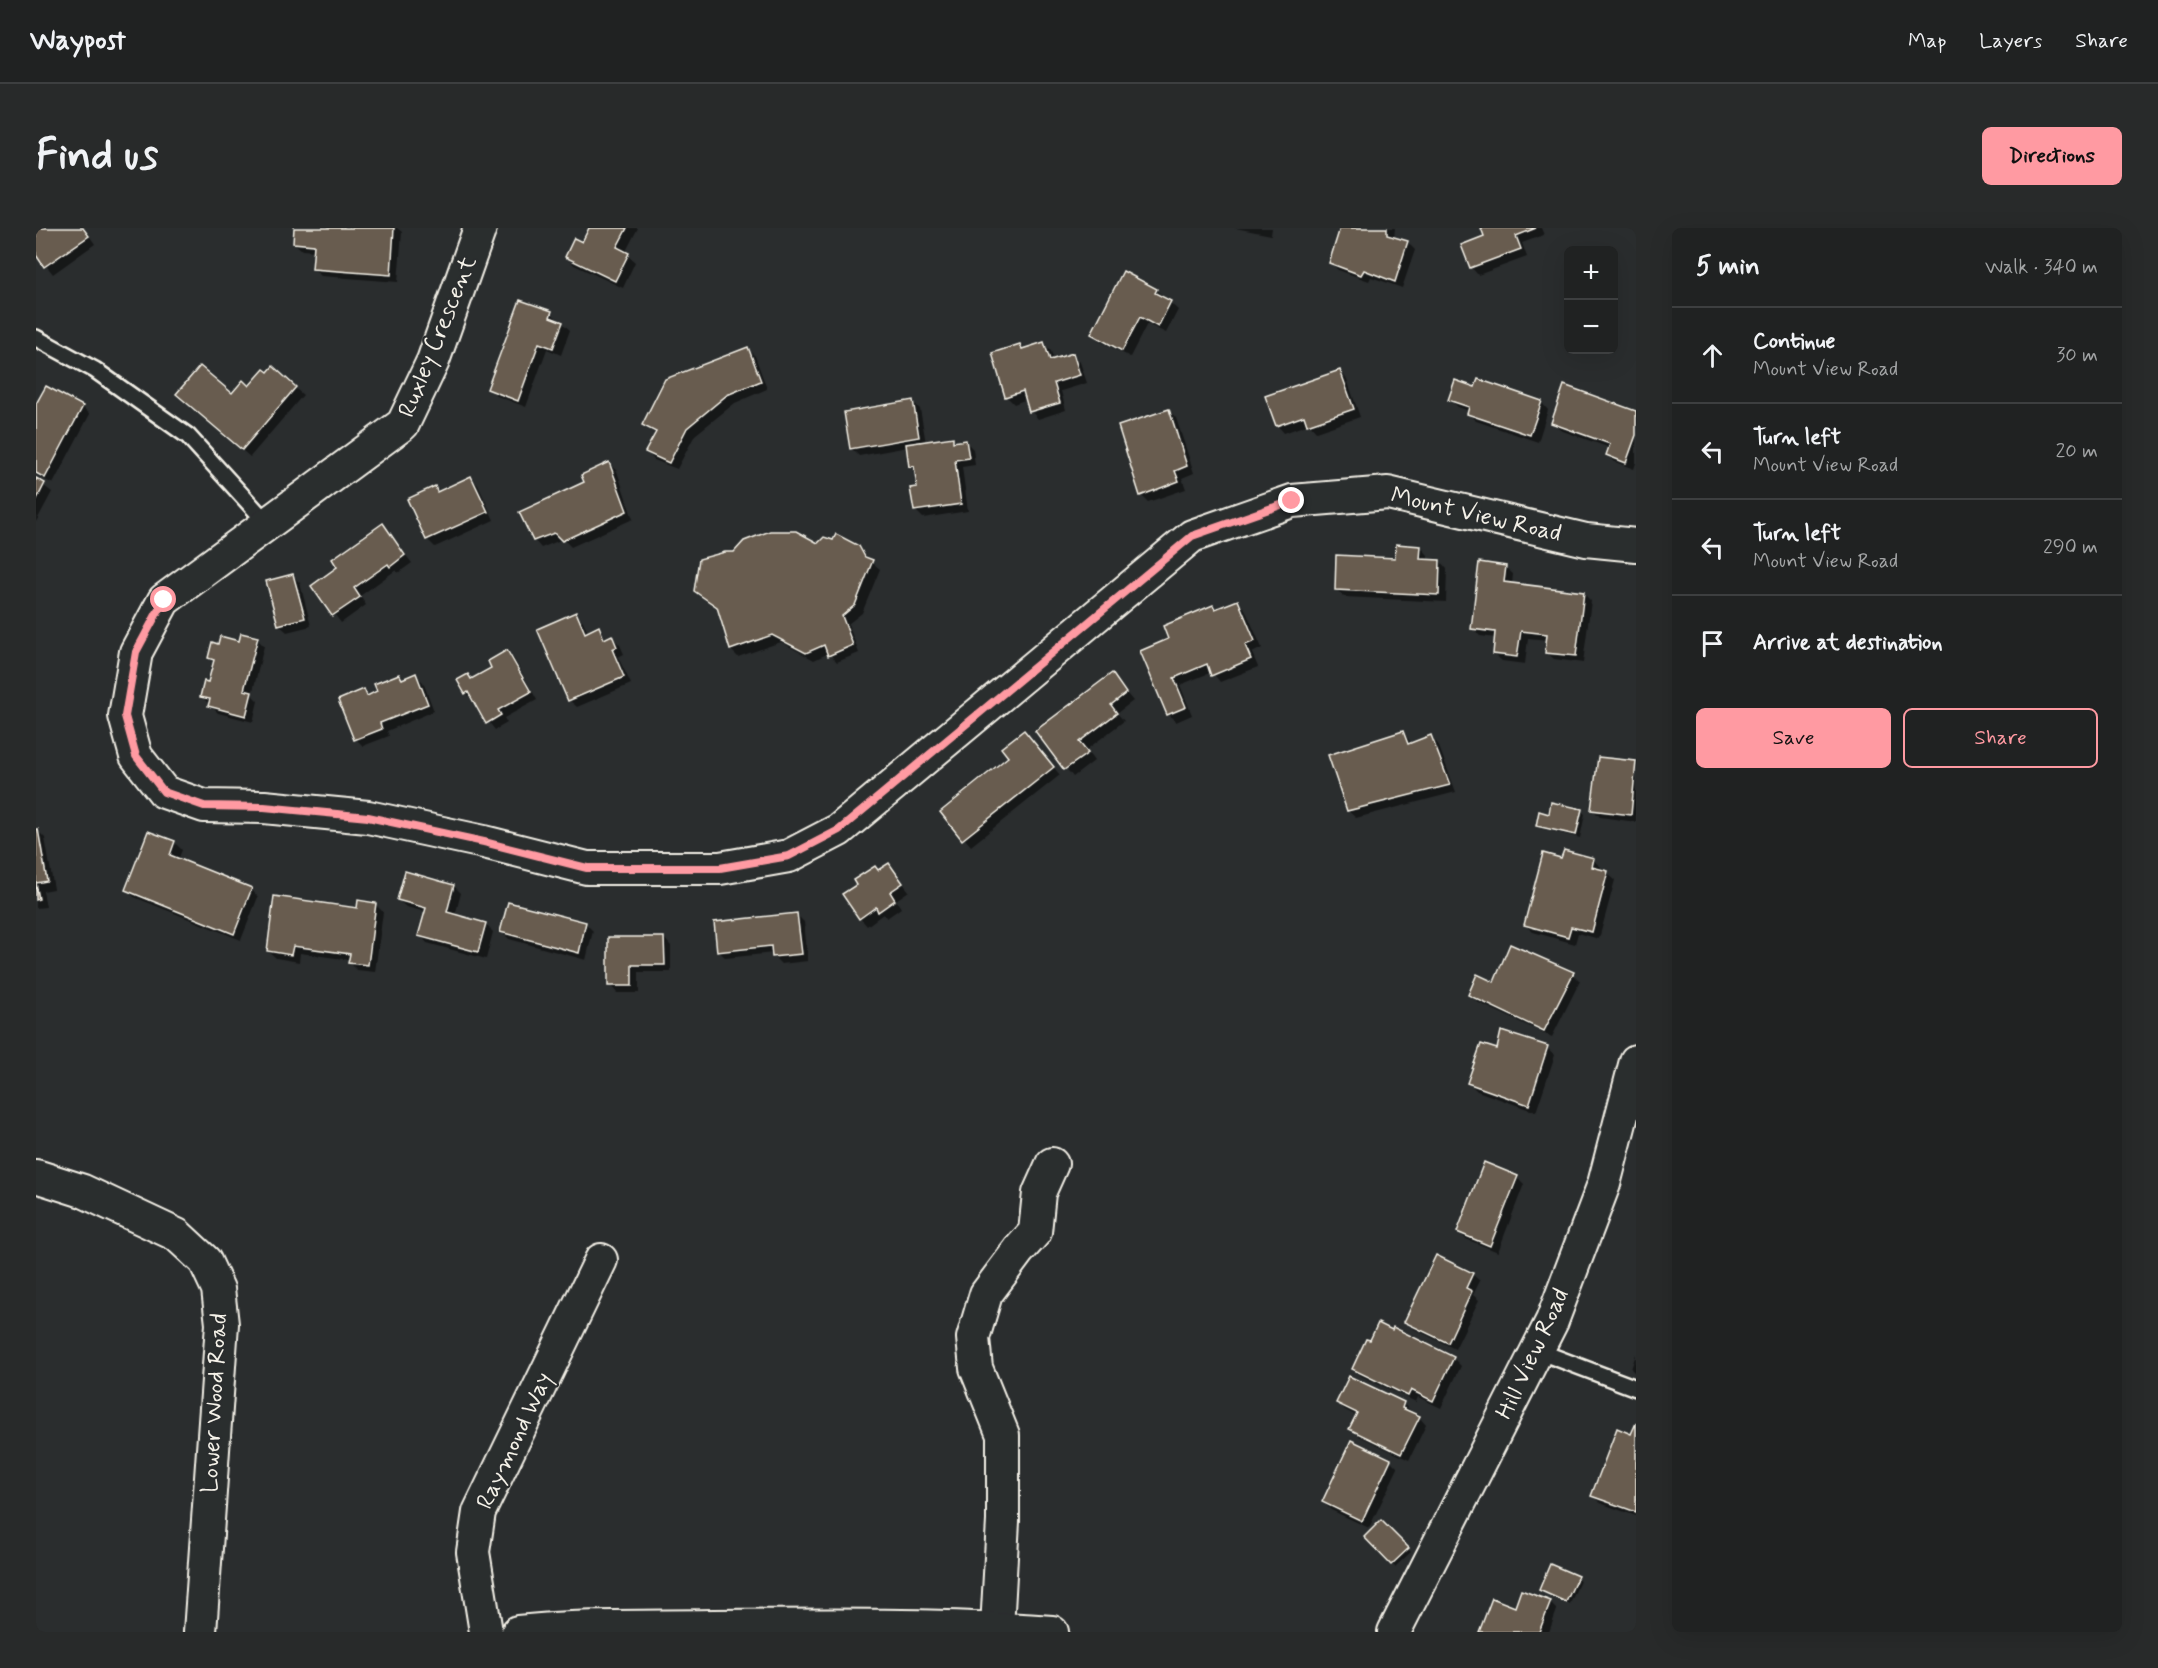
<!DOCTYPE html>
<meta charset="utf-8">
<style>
:root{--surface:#202222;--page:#282a2a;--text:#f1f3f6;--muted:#a2a4a5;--line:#3d3f40;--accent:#ff9aa2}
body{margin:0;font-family:Mynerve,sans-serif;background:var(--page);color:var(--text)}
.controls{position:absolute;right:18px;top:18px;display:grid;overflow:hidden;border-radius:9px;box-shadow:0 6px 24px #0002}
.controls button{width:54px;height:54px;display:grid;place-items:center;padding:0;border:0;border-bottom:2px solid var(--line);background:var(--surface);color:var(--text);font:30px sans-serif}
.stop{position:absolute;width:18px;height:18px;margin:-14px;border:4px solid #ff9aa2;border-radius:50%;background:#fff}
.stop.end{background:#ff9aa2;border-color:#fff;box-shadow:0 2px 6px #0008}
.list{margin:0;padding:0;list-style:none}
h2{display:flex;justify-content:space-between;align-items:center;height:78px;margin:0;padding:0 24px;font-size:26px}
h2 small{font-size:20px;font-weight:400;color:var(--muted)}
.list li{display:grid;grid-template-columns:39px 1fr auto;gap:18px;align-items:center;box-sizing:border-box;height:96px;padding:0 24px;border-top:2px solid var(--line)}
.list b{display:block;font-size:22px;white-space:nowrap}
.list p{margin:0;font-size:20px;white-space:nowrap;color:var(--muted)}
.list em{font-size:20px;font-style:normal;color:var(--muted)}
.actions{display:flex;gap:12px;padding:18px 24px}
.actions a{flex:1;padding:14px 0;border:2px solid var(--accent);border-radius:9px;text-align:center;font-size:21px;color:var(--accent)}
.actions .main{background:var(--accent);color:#111}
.icon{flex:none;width:33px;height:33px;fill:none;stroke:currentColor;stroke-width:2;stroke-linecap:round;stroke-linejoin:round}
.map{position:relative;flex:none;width:1600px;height:1404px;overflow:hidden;border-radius:9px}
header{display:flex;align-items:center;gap:36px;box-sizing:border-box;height:84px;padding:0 30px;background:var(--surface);border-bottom:2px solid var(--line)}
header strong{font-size:28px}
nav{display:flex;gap:33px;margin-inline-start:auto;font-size:21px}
.intro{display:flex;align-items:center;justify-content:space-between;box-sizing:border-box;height:144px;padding:0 36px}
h1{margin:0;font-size:42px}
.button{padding:15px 27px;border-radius:9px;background:var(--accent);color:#111;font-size:21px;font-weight:700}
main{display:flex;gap:36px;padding:0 36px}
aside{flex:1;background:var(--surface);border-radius:9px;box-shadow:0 6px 24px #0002}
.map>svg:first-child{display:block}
</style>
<header>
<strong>Waypost</strong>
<nav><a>Map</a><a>Layers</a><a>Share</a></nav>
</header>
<div class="intro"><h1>Find us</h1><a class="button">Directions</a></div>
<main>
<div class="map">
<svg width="1600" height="1404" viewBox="0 0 1600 1404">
<rect width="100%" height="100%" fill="#2a2d2e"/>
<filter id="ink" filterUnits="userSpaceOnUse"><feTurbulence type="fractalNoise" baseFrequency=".0167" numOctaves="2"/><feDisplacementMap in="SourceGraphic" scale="12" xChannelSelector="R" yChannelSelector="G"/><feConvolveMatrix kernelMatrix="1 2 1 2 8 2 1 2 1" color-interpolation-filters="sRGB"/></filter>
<g filter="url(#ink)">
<g fill="#0007">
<polygon points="0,0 48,0 59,16 17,46 0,25"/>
<polygon points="259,0 361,0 366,4 362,54 285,48 278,41 279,23 266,22 258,15"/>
<polygon points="555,0 602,0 589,25 599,34 587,60 538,37 531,29 547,16"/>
<polygon points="1199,0 1236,0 1235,7"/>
<polygon points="1306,0 1359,0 1358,11 1371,14 1379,22 1366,60 1335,49 1333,53 1302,42 1295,35"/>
<polygon points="1447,0 1505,0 1508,7 1486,15 1491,29 1442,47 1435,39 1450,9"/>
<polygon points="1120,62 1142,82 1130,105 1111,96 1094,129 1064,113 1056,106"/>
<polygon points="515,85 534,102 525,127 511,121 490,179 461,168 453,161"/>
<polygon points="1008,116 1015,123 1018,132 1036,126 1044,134 1051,155 1025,163 1030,182 1002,191 995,183 991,171 978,176 970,168 984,118 988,122"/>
<polygon points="712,121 719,128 731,161 699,175 659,207 641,241 618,232 611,224 620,207 608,197"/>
<polygon points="237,141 267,167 214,229 149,173 196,167 213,160"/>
<polygon points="1303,143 1311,151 1324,189 1280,204 1273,196 1248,205 1241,197"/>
<polygon points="1440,160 1505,174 1512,182 1502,214 1440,193 1432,186 1433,183 1422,179 1414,172"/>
<polygon points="877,174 884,181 890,215 916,211 920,215 930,214 937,221 939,237 926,239 932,283 887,290 879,282 883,260 880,244 874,238 872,219 823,228 815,220"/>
<polygon points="46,179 54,186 17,256 0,247 0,180"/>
<polygon points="1133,182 1140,190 1158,245 1146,250 1150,261 1112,274 1105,267"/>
<polygon points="1600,185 1600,235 1598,241 1579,234 1571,227 1574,220 1524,202 1517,194"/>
<polygon points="573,236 581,243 597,291 535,319 527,311 505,320 498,312 550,255"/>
<polygon points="435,250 442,257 458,292 399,319 392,312 373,272 398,260 403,265"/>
<polygon points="0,252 16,264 0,294"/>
<polygon points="346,297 376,335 362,345 360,342 324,368 330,377 305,395 277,358 303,340"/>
<polygon points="782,316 822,319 833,332 844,341 826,385 812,396 823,425 801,434 793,425 778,432 745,414 702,429 695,422 683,381 660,363"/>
<polygon points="1385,319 1392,327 1392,333 1404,333 1411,341 1410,374 1308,369 1300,361"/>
<polygon points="1469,339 1477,346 1476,357 1548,366 1555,373 1547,435 1518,431 1510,424 1512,412 1492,410 1489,436 1466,433 1458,426 1460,410 1444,408 1436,400"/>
<polygon points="256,347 264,355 275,398 251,404 243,397"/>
<polygon points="1202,374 1209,381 1226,420 1216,425 1222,439 1184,454 1176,444 1144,457 1156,487 1140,494 1132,486 1134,412 1177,379 1181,382"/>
<polygon points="539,386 547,393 552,405 562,400 571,411 576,409 584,417 588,426 582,429 595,456 541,479 533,472"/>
<polygon points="221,411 228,418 216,467 222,473 217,494 182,485 165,468 173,456 179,435 173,430 183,418"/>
<polygon points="471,424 478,431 501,472 468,490 471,495 459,502 430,465 432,447 436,452 457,440"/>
<polygon points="379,447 387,454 398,483 351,503 353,508 327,518 320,511 328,463 333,468 343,464 363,448 367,452"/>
<polygon points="1075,447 1097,473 1081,485 1088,493 1050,522 1058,533 1037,549 1001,504"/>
<polygon points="1367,504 1376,516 1395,509 1402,516 1420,564 1320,590 1312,583"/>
<polygon points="995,511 1024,547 935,618 906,584"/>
<polygon points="1563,530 1600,535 1600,594 1564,589 1557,582"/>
<polygon points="1545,583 1549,586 1544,610 1505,600 1501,597 1514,588"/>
<polygon points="1,602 9,610 18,661 7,663 10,679 0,680"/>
<polygon points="138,614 146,622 142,632 215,661 222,669 205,712 98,669 91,661"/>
<polygon points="1527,632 1557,632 1565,639 1564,643 1571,645 1579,652 1563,711 1542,705 1539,716 1497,704 1489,697"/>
<polygon points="853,637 873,663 860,672 865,680 851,690 847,686 831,698 824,690 843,644"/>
<polygon points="418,658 425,665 419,688 449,696 457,704 450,731 391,715 384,707 390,684 370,679 362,672"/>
<polygon points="473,675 550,696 557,703 550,732 473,711 465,703"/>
<polygon points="339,676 347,684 339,744 321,742 313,734 314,732 264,725 263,734 240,730 232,723 322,682"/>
<polygon points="760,686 768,694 772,733 745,736 738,729 737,725 690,730 682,723"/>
<polygon points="574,710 628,710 635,718 635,744 603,744 603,765 581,765 574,757"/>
<polygon points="1537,746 1544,753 1516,809 1441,774 1434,766 1459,756"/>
<polygon points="1511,820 1519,827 1500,884 1441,863 1433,855 1462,823"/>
<polygon points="1481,949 1488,956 1462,1024 1430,1011 1422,1004"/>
<polygon points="1436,1046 1444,1053 1437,1067 1443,1072 1419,1121 1378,1101 1370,1093"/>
<polygon points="1358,1101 1417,1130 1425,1138 1405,1180 1382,1169 1380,1174 1325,1148 1317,1140 1334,1114 1356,1104"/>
<polygon points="1600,1126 1600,1146 1595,1141"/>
<polygon points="1302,1175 1367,1176 1375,1183 1374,1185 1383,1189 1390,1197 1373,1232 1323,1208 1315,1201 1321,1188 1309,1182"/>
<polygon points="1600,1199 1600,1288 1564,1275 1557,1268"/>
<polygon points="1354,1232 1362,1240 1333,1300 1295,1282 1287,1274"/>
<polygon points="1345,1294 1375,1324 1359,1339 1330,1309"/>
<polygon points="1541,1349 1544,1353 1534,1376 1508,1365 1504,1362"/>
<polygon points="1514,1375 1521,1382 1513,1404 1445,1404 1479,1381"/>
</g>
<g fill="#685c4f" stroke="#f4f1e8" stroke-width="1.5">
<polygon points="0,0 47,0 53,8 8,39 0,27"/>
<polygon points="258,0 358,0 355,47 276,41 278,17 257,15"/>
<polygon points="553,0 591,0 581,19 593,25 579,53 529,29 538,10 546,14"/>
<polygon points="1304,0 1351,0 1351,7 1372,13 1359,54 1328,42 1325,47 1293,35"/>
<polygon points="1445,0 1500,0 1480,8 1485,21 1434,40 1425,17 1448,8"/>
<polygon points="1087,43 1121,61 1119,65 1135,73 1122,99 1104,89 1086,123 1055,106"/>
<polygon points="484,72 516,83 514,89 527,94 517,120 503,115 482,173 451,161"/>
<polygon points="1008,114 1014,132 1037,125 1044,147 1018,155 1024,175 993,184 987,163 969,169 956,125 984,116 986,121"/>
<polygon points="712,119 725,153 691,167 651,200 633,235 609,224 620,204 606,197 629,151"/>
<polygon points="164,138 196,165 207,152 213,158 228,141 232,144 237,138 260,159 206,222 140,166"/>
<polygon points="1304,142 1318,181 1271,197 1268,188 1240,198 1229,168"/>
<polygon points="1442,151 1506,173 1494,207 1431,186 1433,179 1412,172 1419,152 1439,159"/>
<polygon points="1528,157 1600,183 1600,207 1590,235 1570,227 1574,216 1515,195"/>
<polygon points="10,158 47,178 9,250 0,245 0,176"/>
<polygon points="877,172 883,209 814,221 808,184"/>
<polygon points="1133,181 1151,238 1139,243 1143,253 1104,268 1082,198"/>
<polygon points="917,209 917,214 930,212 933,230 919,232 925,276 878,283 874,260 881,259 878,238 873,239 870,216"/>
<polygon points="573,234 591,283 526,313 518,305 497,313 483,284 548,254 545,247"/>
<polygon points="435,248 452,284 390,312 371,271 399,258 401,264"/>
<polygon points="0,250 9,255 0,273"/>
<polygon points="347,295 369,327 354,339 352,336 318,360 324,369 296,388 275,358 301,339 296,331"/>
<polygon points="734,303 760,303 782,315 788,309 797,312 800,306 823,318 829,329 837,332 819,377 806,388 817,417 792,428 788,417 770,425 736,407 694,422 681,379 658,363 663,331 689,324 698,324 708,313"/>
<polygon points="1360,316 1385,318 1384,331 1404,332 1403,367 1299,362 1300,327 1359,330"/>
<polygon points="1443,334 1470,338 1468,354 1548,364 1540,428 1509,425 1511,406 1485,403 1481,429 1457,426 1459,404 1435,401"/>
<polygon points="257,346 269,390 242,397 230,353"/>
<polygon points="1202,372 1219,413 1209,417 1215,431 1175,448 1171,436 1138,450 1150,479 1131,487 1104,423 1132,411 1127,398 1177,377 1179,381"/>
<polygon points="540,384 549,405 563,398 568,411 576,407 581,419 576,421 588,449 532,473 501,401"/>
<polygon points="205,405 222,409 208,462 216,464 210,488 172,478 174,471 164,469 168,453 172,454 178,432 172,430 176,414 182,416 184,408 203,413"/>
<polygon points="471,422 495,464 462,482 465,487 450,496 432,464 429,466 421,452 432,446 435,451 455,440 452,433"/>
<polygon points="380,445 392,476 344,495 346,501 318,512 302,472 328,461 331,468 341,463 338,456 363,446 366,451"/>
<polygon points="1076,445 1090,465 1075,477 1081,485 1043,514 1052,525 1028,542 999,503"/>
<polygon points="988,502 1018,539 926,612 904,584 972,529 965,520"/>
<polygon points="1367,503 1372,516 1395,507 1414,557 1311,583 1292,527"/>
<polygon points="1562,529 1600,533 1595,587 1555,582"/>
<polygon points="1515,574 1546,581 1540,607 1500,598 1503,583 1513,586"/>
<polygon points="0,601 2,601 11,653 0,655 3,671 0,672"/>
<polygon points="112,603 139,613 134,627 216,660 198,706 89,662"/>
<polygon points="1528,622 1558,630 1556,639 1572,643 1556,704 1535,699 1532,709 1488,697 1507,625 1525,630"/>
<polygon points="853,635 867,655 854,664 859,672 842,684 840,679 823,691 806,666 820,657 817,652 839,638 842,642"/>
<polygon points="369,643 418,657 411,684 450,695 442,724 382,708 390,680 361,672"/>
<polygon points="238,668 321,680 322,672 340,675 332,737 312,735 314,726 257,718 255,727 231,723"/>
<polygon points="472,674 550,694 543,725 464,704"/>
<polygon points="761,685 766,726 736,729 735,718 681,724 678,694"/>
<polygon points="572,709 628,709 629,737 596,737 596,758 572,758"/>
<polygon points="1474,716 1538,744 1508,803 1432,767 1441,746 1458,754"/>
<polygon points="1465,803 1512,818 1493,877 1431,855 1445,816 1461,821"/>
<polygon points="1448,934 1482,948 1454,1018 1421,1004"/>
<polygon points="1400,1027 1437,1045 1430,1060 1436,1063 1412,1115 1368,1094"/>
<polygon points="1342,1095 1356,1102 1357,1099 1418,1129 1397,1173 1375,1162 1372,1168 1316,1141 1330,1111 1334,1112"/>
<polygon points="1313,1148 1368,1174 1366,1180 1384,1188 1365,1226 1313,1201 1321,1185 1300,1175"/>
<polygon points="1600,1195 1600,1284 1555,1268 1581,1200 1595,1206"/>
<polygon points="1315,1212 1355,1231 1326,1293 1286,1274"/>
<polygon points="1345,1292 1373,1320 1355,1337 1328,1309"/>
<polygon points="1514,1336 1542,1348 1530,1374 1503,1362"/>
<polygon points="1485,1362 1515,1373 1503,1404 1443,1404 1456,1370 1479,1379"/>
</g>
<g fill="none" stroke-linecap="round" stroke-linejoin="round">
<defs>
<g id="lane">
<polyline points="0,110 59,142 152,208 232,296"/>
<polyline points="1502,1123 1600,1160"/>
</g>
<g id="street">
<polyline points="444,0 397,133 367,196 128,372 100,424 89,488 100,528 128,564 168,578 228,579 332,589 448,614 551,640 684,640 753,628 803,602 1156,308 1256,273 1352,265 1550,312 1600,317"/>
<polyline points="0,948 47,963 141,1007 169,1033 182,1061 186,1096 164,1404"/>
<polyline points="961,1400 967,1293 967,1207 940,1140 937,1110 950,1066 983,1022 999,1004 1003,965 1016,936"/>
<polyline points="450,1404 437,1324 443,1284 565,1032"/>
<path d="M 482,1404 C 547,1397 613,1399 678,1398 C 791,1397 903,1396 1016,1404"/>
<polyline points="1358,1404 1516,1093 1568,956 1600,833"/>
</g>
</defs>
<use href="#lane" stroke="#f4f1e8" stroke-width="20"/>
<use href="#street" stroke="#f4f1e8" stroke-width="36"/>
<use href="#lane" stroke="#2a2d2e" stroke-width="15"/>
<use href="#street" stroke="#2a2d2e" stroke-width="32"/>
</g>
</g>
<g fill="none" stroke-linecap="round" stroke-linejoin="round" filter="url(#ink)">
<polyline stroke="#ff9aa2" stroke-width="8" points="128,372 100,424 89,488 100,528 128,564 168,578 228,579 332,589 448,614 551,640 684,640 753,628 803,602 1156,308 1256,273"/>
</g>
<g text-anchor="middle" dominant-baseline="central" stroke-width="4.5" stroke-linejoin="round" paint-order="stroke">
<g font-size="24" fill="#f4f1e8" stroke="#2a2d2e">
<text transform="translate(402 109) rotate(-68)">Ruxley Crescent</text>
<text transform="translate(1440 287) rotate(13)">Mount View Road</text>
<text transform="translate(1497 1126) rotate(-65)">Hill View Road</text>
<text transform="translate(179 1175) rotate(-87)">Lower Wood Road</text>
<text transform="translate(479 1213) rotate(-65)">Raymond Way</text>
</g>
</g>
</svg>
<div class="controls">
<button>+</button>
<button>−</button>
</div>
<div class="stop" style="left:128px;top:372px"></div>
<div class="stop end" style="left:1256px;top:273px"></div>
</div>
<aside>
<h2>5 min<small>Walk · 340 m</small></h2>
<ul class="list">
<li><svg class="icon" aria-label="ahead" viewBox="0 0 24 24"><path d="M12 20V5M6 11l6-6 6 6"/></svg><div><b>Continue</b><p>Mount View Road</p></div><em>30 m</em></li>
<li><svg class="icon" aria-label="left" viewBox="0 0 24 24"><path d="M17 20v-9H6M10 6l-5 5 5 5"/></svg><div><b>Turn left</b><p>Mount View Road</p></div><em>20 m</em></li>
<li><svg class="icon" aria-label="left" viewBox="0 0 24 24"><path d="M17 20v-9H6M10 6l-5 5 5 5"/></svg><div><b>Turn left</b><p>Mount View Road</p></div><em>290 m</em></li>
<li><svg class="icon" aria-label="arrive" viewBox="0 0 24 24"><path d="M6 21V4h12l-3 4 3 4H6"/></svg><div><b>Arrive at destination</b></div></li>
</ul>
<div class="actions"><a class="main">Save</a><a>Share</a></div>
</aside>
</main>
